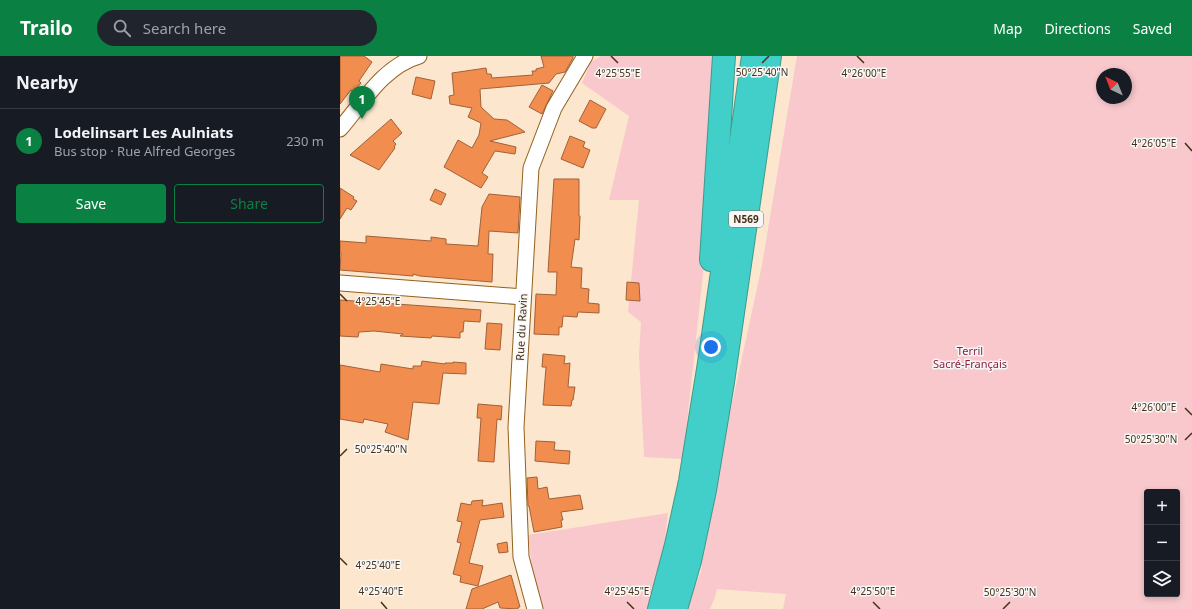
<!DOCTYPE html>
<meta charset="utf-8">
<style>
:root{--surface:#171b24;--page:#20242c;--text:#f1f3f6;--muted:#9ea1a6;--line:#363941;--accent:#0b8043}
body{margin:0;font-family:"Noto Sans",sans-serif;background:var(--page);color:var(--text)}
.controls{position:absolute;right:12px;bottom:12px;display:grid;overflow:hidden;border-radius:4px;box-shadow:0 2px 6px #0003}
.controls button{width:36px;height:36px;display:grid;place-items:center;padding:0;border:0;border-bottom:1px solid var(--line);background:var(--surface);color:var(--text);font:20px sans-serif}
.compass{position:absolute;left:756px;top:12px;width:36px;height:36px;border-radius:50%;background:var(--surface);box-shadow:0 2px 6px #0003;rotate:317deg}
.you{position:absolute;left:371px;top:291px;width:14px;height:14px;margin:-10px;border:3px solid #fff;border-radius:50%;background:#1a73e8;box-shadow:0 0 0 6px #1a73e833}
.badge{display:grid;place-items:center;width:26px;height:26px;border-radius:50%;background:var(--accent);color:#fff;font-size:13px;font-weight:700}
.pin{position:absolute;translate:-50% -33px;filter:drop-shadow(0 1px 2px #0008)}
.pin::after{content:'';position:absolute;top:21px;width:14px;height:12px;background:inherit;clip-path:polygon(0 0,100% 0,50% 100%)}
.list{margin:0;padding:0;list-style:none}
h2{display:flex;justify-content:space-between;align-items:center;height:52px;margin:0;padding:0 16px;font-size:17px}
h2 small{font-size:13px;font-weight:400;color:var(--muted)}
.list li{display:grid;grid-template-columns:26px 1fr auto;gap:12px;align-items:center;box-sizing:border-box;height:64px;padding:0 16px;border-top:1px solid var(--line)}
.list b{display:block;font-size:15px;white-space:nowrap}
.list p{margin:0;font-size:13px;white-space:nowrap;color:var(--muted)}
.list em{font-size:13px;font-style:normal;color:var(--muted)}
.actions{display:flex;gap:8px;padding:12px 16px}
.actions a{flex:1;padding:9px 0;border:1px solid var(--accent);border-radius:4px;text-align:center;font-size:14px;color:var(--accent)}
.actions .main{background:var(--accent);color:#fff}
.icon{flex:none;width:22px;height:22px;fill:none;stroke:currentColor;stroke-width:2;stroke-linecap:round;stroke-linejoin:round}
.map{position:relative;flex:none;width:852px;height:553px;overflow:hidden}
header{display:flex;align-items:center;gap:24px;box-sizing:border-box;height:56px;padding:0 20px;background:var(--accent);color:#fff}
header strong{font-size:19px}
nav{display:flex;gap:22px;margin-inline-start:auto;font-size:14px}
.search{width:280px;height:36px;background:var(--page);display:flex;align-items:center;gap:10px;box-sizing:border-box;padding:0 14px;border-radius:22px;color:var(--muted);font-size:15px}
main{display:flex}
aside{flex:1;background:var(--surface)}
.map>svg:first-child{display:block}
</style>
<header>
<strong>Trailo</strong>
<div class="search"><svg class="icon" aria-label="search" viewBox="0 0 24 24"><circle cx="10" cy="10" r="6"/><path d="M15 15l6 6"/></svg>Search here</div>
<nav><a>Map</a><a>Directions</a><a>Saved</a></nav>
</header>
<main>
<aside>
<h2>Nearby<small></small></h2>
<ul class="list">
<li><span class="badge">1</span><div><b>Lodelinsart Les Aulniats</b><p>Bus stop · Rue Alfred Georges</p></div><em>230 m</em></li>
</ul>
<div class="actions"><a class="main">Save</a><a>Share</a></div>
</aside>
<div class="map">
<svg width="852" height="553" viewBox="0 0 852 553">
<rect width="100%" height="100%" fill="#fce6cd"/>
<g fill="#f8c8cd" fill-rule="evenodd">
<polygon points="261,0 373,0 369,163 343,403 304,401 299,299 301,266 288,256 299,144 269,144 289,60 242,27 251,6"/>
<path d="M 457,0 L 852,0 L 852,553 L 443,553 L 446,538 L 377,533 L 375,541 L 370,553 L 344,553 L 361,516 L 366,468 L 422,209 ZM 762,18 L 786,18 L 786,42 L 762,42 ZM 807,436 L 837,436 L 837,538 L 807,538 Z"/>
<polygon points="328,457 321,516 308,553 197,553 188,479"/>
</g>
<g fill="#f18e4f" stroke="#a26038">
<polygon points="0,0 24,0 32,6 19,25 21,27 13,36 11,34 0,48"/>
<polygon points="201,0 233,0 233,2 225,16 216,18 209,27 140,33 141,51 154,63 167,64 185,76 150,85 176,91 175,98 155,95 142,117 148,121 141,132 104,111 118,84 132,92 139,79 141,67 128,61 132,52 110,48 109,40 114,39 112,17 146,12 147,18 151,18 152,22 193,19 192,15 196,15 196,13 204,11"/>
<polygon points="76,21 95,25 91,43 72,38"/>
<polygon points="202,29 213,35 202,58 189,51"/>
<polygon points="250,44 266,53 256,72 252,72 239,65"/>
<polygon points="51,63 62,77 53,85 56,88 54,91 55,92 39,114 10,99"/>
<polygon points="230,80 245,86 243,91 250,94 243,112 221,103"/>
<polygon points="214,123 239,123 239,160 240,160 239,184 235,183 231,211 242,212 241,232 249,233 248,247 259,248 259,257 238,256 237,261 223,260 222,271 219,271 219,279 194,278 196,238 216,239 217,216 208,216"/>
<polygon points="0,132 14,141 13,143 17,145 11,154 7,152 0,163"/>
<polygon points="95,133 106,138 101,149 90,144"/>
<polygon points="149,138 180,141 178,177 149,175 148,198 153,198 152,226 80,220 73,218 73,220 0,214 1,197 0,197 0,185 26,187 26,180 91,185 91,181 106,183 106,188 138,190 142,151"/>
<polygon points="287,226 299,227 300,245 286,244"/>
<polygon points="0,244 141,254 140,266 124,265 123,276 120,276 120,282 92,280 91,282 60,280 63,278 34,275 19,276 18,281 0,280"/>
<polygon points="147,267 162,268 160,294 145,293"/>
<polygon points="203,298 225,300 224,308 230,307 228,331 235,331 233,344 232,344 231,350 203,349 206,311 202,311"/>
<polygon points="82,305 105,308 105,307 113,307 113,306 126,307 126,318 103,317 99,348 73,346 68,384 45,376 48,368 24,363 23,367 0,363 0,309 40,316 41,308 73,313 73,310 81,310"/>
<polygon points="138,348 162,350 161,364 157,363 154,406 138,405 141,362 137,362"/>
<polygon points="196,385 215,386 214,394 230,395 229,408 195,405"/>
<polygon points="197,421 198,433 207,431 209,443 240,439 243,453 221,456 223,464 221,464 222,471 194,476 189,450 188,450 187,422"/>
<polygon points="143,444 142,450 162,447 164,461 140,464 129,507 143,510 138,530 120,526 121,520 113,518 121,487 117,486 122,466 117,465 121,447 131,449 132,445"/>
<polygon points="167,486 168,496 159,497 157,488"/>
<polygon points="171,519 180,551 178,551 178,553 160,552 158,546 142,553 126,553 132,533"/>
</g>
<g fill="none" stroke-linecap="round" stroke-linejoin="round">
<defs>
<g id="street">
<path d="M 0,73 C 23,46 44,10 79,0"/>
<polyline points="0,227 183,241"/>
<polyline points="195,553 181,501 176,371 191,112 214,52 245,0"/>
</g>
<g id="highway">
<polyline points="371,204 384,0"/>
<polyline points="319,553 336,489 350,425 369,307 413,0"/>
<polyline points="336,553 350,505 365,434 383,326 430,0"/>
</g>
</defs>
<use href="#street" stroke="#91611d" stroke-width="17"/>
<use href="#highway" stroke="#43988a" stroke-width="24"/>
<use href="#street" stroke="#fff" stroke-width="15"/>
<use href="#highway" stroke="#42cfc9" stroke-width="22"/>
</g>
<path fill="none" stroke="#463116" stroke-width="1.5" d="M 271,0 L 278,7M 517,0 L 524,7M 422,7 L 429,0M 845,87 L 852,95M 0,238 L 7,245M 845,352 L 852,359M 845,384 L 852,377M 0,400 L 7,393M 0,502 L 7,509M 41,546 L 47,553M 287,546 L 294,553M 533,546 L 540,553M 663,553 L 670,546"/>
<g text-anchor="middle" dominant-baseline="central" stroke-width="3" stroke-linejoin="round" paint-order="stroke">
<rect fill="#f7f7f7" stroke="#7b6c5a" stroke-width="1" x="389" y="155" width="34" height="16" rx="3"/>
<g font-size="10" font-weight="bold" fill="#463116">
<text x="406" y="163">N569</text>
</g>
<g font-size="11" fill="#463116" stroke="#f7f7f7">
<text transform="translate(181 271) rotate(-87)">Rue du Ravin</text>
</g>
<g font-size="11" fill="#8a223c" stroke="#f7f7f7">
<text x="630" y="294">Terril<tspan x="630" dy="13">Sacré-Français</tspan></text>
</g>
</g>
<g font-size="10" text-anchor="middle" fill="#463116" stroke="#f7f7f7" stroke-width="3" stroke-linejoin="round" paint-order="stroke">
<text x="422" y="20">50°25'40"N</text>
<text x="278" y="21">4°25'55"E</text>
<text x="524" y="21">4°26'00"E</text>
<text x="814" y="91">4°26'05"E</text>
<text x="38" y="249">4°25'45"E</text>
<text x="814" y="355">4°26'00"E</text>
<text x="811" y="387">50°25'30"N</text>
<text x="41" y="397">50°25'40"N</text>
<text x="38" y="513">4°25'40"E</text>
<text x="41" y="539">4°25'40"E</text>
<text x="287" y="539">4°25'45"E</text>
<text x="533" y="539">4°25'50"E</text>
<text x="670" y="540">50°25'30"N</text>
</g>
</svg>
<div class="controls">
<button>+</button>
<button>−</button>
<button><svg class="icon" aria-label="layers" viewBox="0 0 24 24"><path d="M12 4l9 5-9 5-9-5zM3 14l9 5 9-5"/></svg></button>
</div>
<svg class="compass" viewBox="-18 -18 36 36"><path d="M0-13l5 13h-10z" fill="#e53935"/><path d="M0 13l5-13h-10z" fill="#9ea1a6"/></svg>
<div class="you"></div>
<div class="pin badge" style="left:22px;top:63px">1</div>
</div>
</main>
